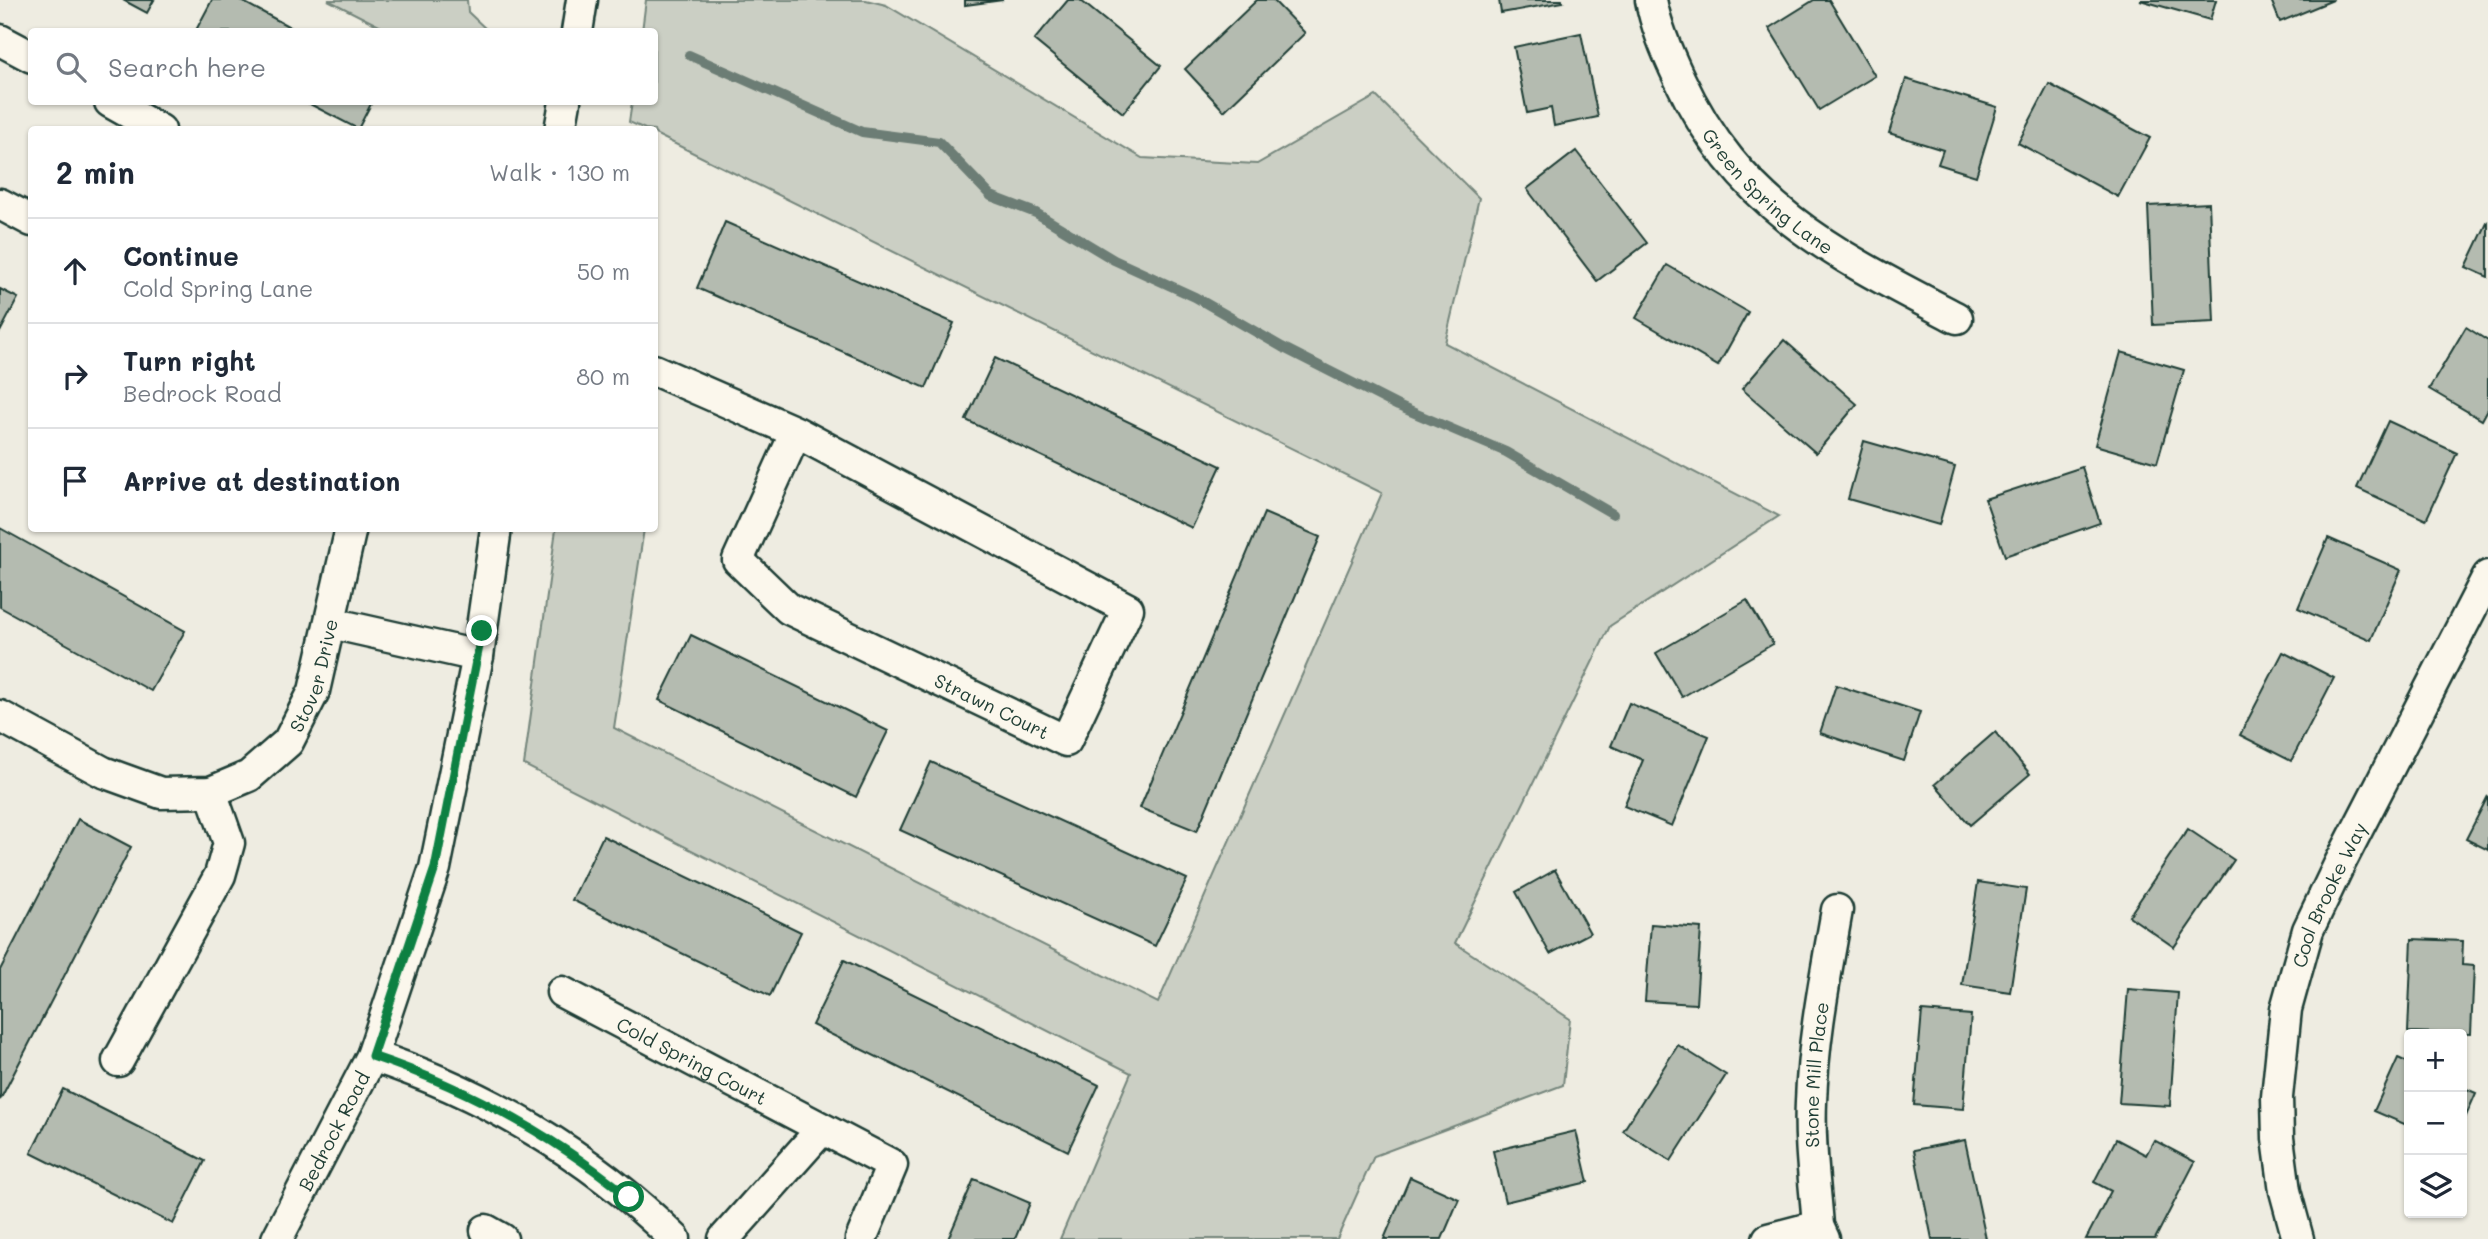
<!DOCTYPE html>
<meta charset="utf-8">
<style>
:root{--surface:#fff;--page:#f2f2f3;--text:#1f2937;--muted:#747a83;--line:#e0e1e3}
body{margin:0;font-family:Mali,sans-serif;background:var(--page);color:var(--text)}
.controls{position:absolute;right:21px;bottom:21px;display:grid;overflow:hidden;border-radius:7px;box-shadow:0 2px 5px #0004}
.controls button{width:63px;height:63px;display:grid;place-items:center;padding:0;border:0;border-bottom:2px solid var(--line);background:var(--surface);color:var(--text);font:35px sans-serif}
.stop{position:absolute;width:21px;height:21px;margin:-16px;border:5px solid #0b8043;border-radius:50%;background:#fff}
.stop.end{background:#0b8043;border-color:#fff;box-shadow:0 2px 7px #0008}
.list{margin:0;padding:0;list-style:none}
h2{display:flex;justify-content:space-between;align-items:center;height:91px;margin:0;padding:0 28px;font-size:30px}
h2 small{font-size:23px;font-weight:400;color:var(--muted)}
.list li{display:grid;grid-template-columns:46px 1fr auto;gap:21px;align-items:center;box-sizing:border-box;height:105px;padding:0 28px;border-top:2px solid var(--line)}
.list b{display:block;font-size:26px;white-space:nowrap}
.list p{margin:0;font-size:23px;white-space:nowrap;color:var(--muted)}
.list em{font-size:23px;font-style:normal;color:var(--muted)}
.icon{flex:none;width:38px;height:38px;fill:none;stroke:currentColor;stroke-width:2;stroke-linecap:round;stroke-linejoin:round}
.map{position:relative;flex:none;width:2488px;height:1239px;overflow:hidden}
.search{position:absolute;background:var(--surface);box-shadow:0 2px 5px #0004;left:28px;top:28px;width:630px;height:77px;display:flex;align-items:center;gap:18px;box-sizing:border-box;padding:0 24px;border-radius:7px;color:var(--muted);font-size:26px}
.panel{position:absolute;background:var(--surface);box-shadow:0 2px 5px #0004;left:28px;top:126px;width:630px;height:406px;border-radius:7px}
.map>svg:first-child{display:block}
</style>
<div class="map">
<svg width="2488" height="1239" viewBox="0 0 2488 1239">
<rect width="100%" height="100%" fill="#eeece1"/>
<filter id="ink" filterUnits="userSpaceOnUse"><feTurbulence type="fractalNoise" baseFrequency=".0143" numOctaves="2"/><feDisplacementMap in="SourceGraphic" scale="14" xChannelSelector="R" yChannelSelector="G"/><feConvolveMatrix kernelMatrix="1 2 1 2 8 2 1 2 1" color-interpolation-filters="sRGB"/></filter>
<g filter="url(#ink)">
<g fill="#cbcfc4" stroke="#75867c" stroke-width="2">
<polygon points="328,0 467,0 468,12 488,31 389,31"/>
<polygon points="646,0 866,0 886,5 1142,158 1257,164 1376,96 1479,198 1445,343 1779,516 1610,626 1455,943 1570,1019 1563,1085 1374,1156 1337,1239 1060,1239 1131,1073 524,765 556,529 644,529 614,728 1158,1003 1382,493 655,134 654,130 645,129 629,122 632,102 654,102 654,32 642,31"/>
</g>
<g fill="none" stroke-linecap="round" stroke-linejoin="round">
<polyline stroke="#6c7d74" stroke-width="10" points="689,55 862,132 939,142 991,196 1036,213 1114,260 1195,297 1282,347 1398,406 1506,452 1613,514"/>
</g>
<g fill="#b4bbb0" stroke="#1f3d34" stroke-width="2">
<polygon points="123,0 154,0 147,13"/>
<polygon points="212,0 240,0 299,32 195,32"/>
<polygon points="965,0 1003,0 965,5"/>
<polygon points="1068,0 1080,0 1161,66 1123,113 1034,40"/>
<polygon points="1257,0 1273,0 1305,33 1224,111 1185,69"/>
<polygon points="1499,0 1562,0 1563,2 1501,13"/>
<polygon points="1814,0 1829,0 1875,76 1819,110 1769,28"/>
<polygon points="2140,0 2216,0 2210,20"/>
<polygon points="2271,0 2333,0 2280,22"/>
<polygon points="1581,33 1598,117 1554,126 1551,108 1527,113 1514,47"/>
<polygon points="1906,79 1997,107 1976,176 1938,164 1943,150 1889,133"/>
<polygon points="2049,84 2150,138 2118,197 2018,143"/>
<polygon points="306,102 372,102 358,129"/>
<polygon points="1576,151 1647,243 1597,281 1527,189"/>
<polygon points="2209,203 2214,322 2153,325 2148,206"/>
<polygon points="2488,221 2488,277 2466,267"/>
<polygon points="725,222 954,323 926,388 697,288"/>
<polygon points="1667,265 1748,312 1718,366 1636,318"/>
<polygon points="0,289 18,298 0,332"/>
<polygon points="2466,327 2488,341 2488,409 2482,420 2429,389"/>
<polygon points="1784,340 1857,404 1816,453 1742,389"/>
<polygon points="2121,352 2184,370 2157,463 2095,445"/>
<polygon points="995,358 1221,466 1192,528 966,420"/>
<polygon points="2388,421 2457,453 2426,520 2357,488"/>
<polygon points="1864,441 1955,467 1939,525 1848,499"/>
<polygon points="2082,467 2100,523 2005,556 1985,499"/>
<polygon points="1264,513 1320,537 1197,831 1140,808"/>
<polygon points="0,528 185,631 151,691 0,607"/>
<polygon points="2328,538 2401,570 2371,640 2298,608"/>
<polygon points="1747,600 1773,644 1682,697 1656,653"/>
<polygon points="691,635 888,731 856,797 659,700"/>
<polygon points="2283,652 2334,678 2291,761 2240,735"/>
<polygon points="1836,685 1920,712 1904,761 1820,733"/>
<polygon points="1629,703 1709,736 1672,826 1624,806 1643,760 1611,746"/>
<polygon points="1995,732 2030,774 1970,825 1935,784"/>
<polygon points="931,762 1187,879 1155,946 900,830"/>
<polygon points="2488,796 2488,850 2466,839"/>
<polygon points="78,819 131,847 0,1100 0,970"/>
<polygon points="2188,829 2234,860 2174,947 2129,916"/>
<polygon points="603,836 801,932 770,996 572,900"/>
<polygon points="1555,870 1590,933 1550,954 1516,892"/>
<polygon points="1978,882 2026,889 2010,992 1962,985"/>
<polygon points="1651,924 1701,928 1696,1004 1645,1001"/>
<polygon points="2412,939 2463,941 2462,965 2474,966 2471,1034 2408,1032"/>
<polygon points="844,960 1099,1085 1068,1151 812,1025"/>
<polygon points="2128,989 2178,993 2170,1106 2119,1103"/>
<polygon points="1922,1011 1971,1015 1963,1109 1914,1105"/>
<polygon points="1678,1045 1726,1075 1671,1161 1623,1131"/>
<polygon points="2398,1058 2409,1063 2409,1126 2374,1111"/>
<polygon points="2462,1087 2476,1093 2462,1125"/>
<polygon points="63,1089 205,1161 173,1224 31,1153"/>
<polygon points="1576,1131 1588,1182 1505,1202 1493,1151"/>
<polygon points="2116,1139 2146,1155 2154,1140 2195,1162 2155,1239 2086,1239 2111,1191 2094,1182"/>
<polygon points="1965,1140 1986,1239 1932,1239 1914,1150"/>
<polygon points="1410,1177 1459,1199 1442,1239 1384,1239"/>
<polygon points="974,1179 1030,1203 1015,1239 948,1239"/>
</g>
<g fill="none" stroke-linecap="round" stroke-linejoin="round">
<defs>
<g id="minor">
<path id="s1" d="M 1651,0 C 1656,27 1668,55 1680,80 C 1740,209 1838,256 1957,318"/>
<polyline points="577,32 582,0"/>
<polyline points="0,40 32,57"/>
<polyline points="110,102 160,130"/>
<polyline points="560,130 565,102"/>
<polyline points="0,204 32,221"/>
<polyline points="654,370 796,432 1128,609 1066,741 789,609 738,560 796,432"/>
<polyline points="331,623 478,656"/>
<path id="s2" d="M 0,716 L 103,772 L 161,793 L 211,792 L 249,776 L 288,742 L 314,691 L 351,528"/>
<path id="s3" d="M 562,992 L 892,1165 L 861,1239"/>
<path d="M 372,1056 C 485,1093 590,1155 675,1239"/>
<polyline points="118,1061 220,875 229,843 211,792"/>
<polyline points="486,1230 502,1239"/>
<path id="s4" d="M 277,1239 L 372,1056 L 435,868 L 478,656 L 496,528"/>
<polyline points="724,1239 822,1129"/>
<polyline points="1768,1239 1818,1226"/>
<path id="s5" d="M 1824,1239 L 1818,1226 C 1815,1185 1809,1144 1811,1102 C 1813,1037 1826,974 1837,910"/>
<path id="s6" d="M 2298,1239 L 2285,1191 L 2278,1138 L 2277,1097 L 2286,1009 L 2308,930 L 2339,865 L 2488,576"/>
</g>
</defs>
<use href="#minor" stroke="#1f3d34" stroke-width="35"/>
<use href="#minor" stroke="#fbf7ec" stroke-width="30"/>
</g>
</g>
<g fill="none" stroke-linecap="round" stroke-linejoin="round" filter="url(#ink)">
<path stroke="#0b8043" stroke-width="9" d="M 482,631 L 435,868 L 372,1056 C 465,1087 553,1135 629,1197"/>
</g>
<g text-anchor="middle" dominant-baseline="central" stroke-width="5" stroke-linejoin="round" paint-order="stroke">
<g font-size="19" fill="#1f3d34" stroke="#fbf7ec">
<text stroke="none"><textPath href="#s1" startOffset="229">Green Spring Lane</textPath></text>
<text stroke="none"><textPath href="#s2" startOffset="394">Stover Drive</textPath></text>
<text transform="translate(992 706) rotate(26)">Strawn Court</text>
<text stroke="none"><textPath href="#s6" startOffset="355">Cool Brooke Way</textPath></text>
<text stroke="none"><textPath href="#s3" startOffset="147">Cold Spring Court</textPath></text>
<text stroke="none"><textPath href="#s5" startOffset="166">Stone Mill Place</textPath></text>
<text stroke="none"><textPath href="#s4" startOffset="122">Bedrock Road</textPath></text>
</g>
</g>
</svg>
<div class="controls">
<button>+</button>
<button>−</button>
<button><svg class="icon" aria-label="layers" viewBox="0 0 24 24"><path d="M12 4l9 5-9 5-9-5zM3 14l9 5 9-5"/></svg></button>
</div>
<div class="stop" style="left:629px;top:1197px"></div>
<div class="stop end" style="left:482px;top:631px"></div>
<div class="search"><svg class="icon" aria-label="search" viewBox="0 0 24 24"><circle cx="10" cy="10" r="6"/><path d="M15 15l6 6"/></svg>Search here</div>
<section class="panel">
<h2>2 min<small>Walk · 130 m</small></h2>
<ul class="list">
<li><svg class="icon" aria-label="ahead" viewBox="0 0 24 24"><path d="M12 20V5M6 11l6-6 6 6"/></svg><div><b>Continue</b><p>Cold Spring Lane</p></div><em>50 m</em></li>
<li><svg class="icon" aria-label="right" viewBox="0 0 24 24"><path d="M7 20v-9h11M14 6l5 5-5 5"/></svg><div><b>Turn right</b><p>Bedrock Road</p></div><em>80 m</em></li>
<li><svg class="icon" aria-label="arrive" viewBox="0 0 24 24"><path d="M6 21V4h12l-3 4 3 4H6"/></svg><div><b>Arrive at destination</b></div></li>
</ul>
</section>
</div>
